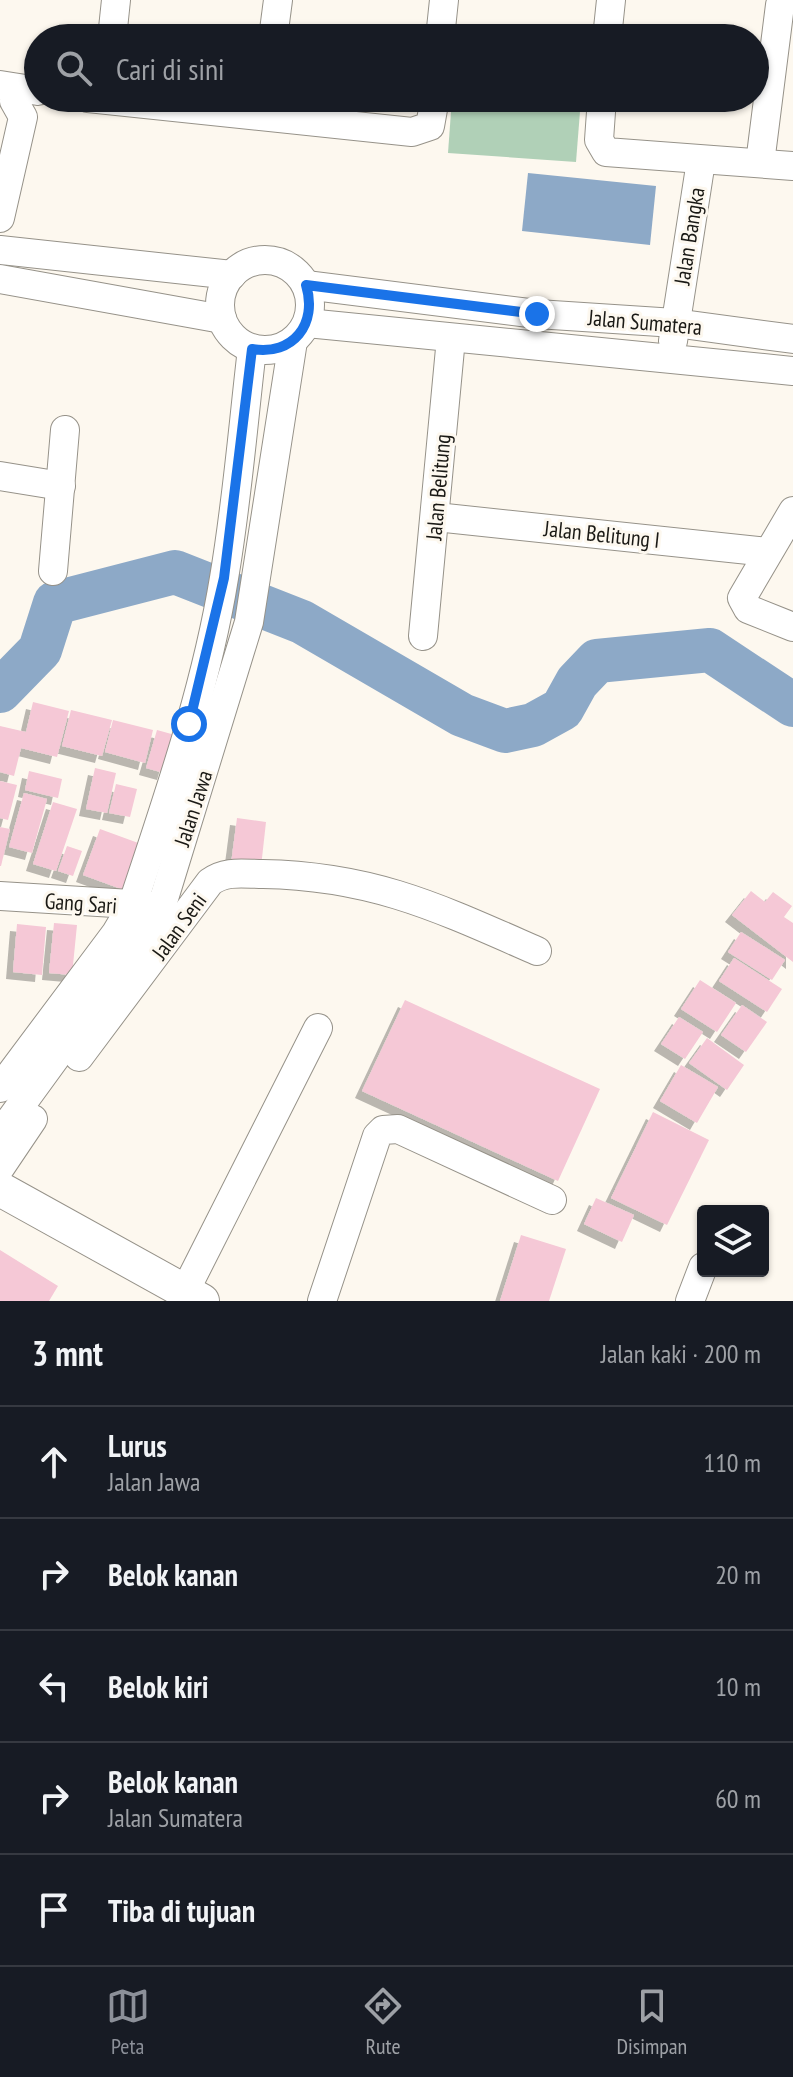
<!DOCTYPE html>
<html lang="id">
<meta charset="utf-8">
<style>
:root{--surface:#171b24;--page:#242831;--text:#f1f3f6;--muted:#9ea1a6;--line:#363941;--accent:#8c9099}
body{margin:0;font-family:"PT Sans Narrow",sans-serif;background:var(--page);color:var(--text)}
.controls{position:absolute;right:24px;bottom:24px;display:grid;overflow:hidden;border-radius:8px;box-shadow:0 2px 6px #0004}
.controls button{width:72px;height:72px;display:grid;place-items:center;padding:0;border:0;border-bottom:2px solid var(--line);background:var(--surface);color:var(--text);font:40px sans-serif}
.stop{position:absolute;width:24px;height:24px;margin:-18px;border:6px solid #1a73e8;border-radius:50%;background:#fff}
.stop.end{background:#1a73e8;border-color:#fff;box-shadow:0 2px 8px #0008}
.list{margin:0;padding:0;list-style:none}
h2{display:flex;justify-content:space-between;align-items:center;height:104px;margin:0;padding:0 32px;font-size:34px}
h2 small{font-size:26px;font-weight:400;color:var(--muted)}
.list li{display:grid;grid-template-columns:52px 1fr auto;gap:24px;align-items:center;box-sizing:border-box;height:112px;padding:0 32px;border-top:2px solid var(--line)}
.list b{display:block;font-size:30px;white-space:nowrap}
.list p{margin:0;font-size:26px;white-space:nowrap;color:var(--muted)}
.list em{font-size:26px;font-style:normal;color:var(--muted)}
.icon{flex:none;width:44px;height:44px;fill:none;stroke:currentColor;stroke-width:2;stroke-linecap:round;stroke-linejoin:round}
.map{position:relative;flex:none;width:793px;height:1301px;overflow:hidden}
.search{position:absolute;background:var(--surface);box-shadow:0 2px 6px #0004;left:24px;right:24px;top:24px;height:88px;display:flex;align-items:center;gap:20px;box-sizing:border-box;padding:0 28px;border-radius:44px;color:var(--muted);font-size:30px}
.sheet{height:664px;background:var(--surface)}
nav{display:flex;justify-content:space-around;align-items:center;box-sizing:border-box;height:112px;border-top:2px solid var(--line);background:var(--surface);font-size:22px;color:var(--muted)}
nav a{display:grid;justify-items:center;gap:4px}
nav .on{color:var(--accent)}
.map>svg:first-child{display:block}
</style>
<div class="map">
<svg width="793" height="1301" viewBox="0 0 793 1301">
<defs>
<filter id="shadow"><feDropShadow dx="-7" dy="7" stdDeviation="0" flood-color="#0004"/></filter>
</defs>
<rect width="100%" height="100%" fill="#fdf8ef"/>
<g fill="#b0d0b7">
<polygon points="459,28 584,38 458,38"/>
<polygon points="452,98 581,99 576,162 448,153"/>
</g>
<polygon fill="#8da9c7" points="528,173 656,186 650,245 522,231"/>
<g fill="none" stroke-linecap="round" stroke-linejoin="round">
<polyline stroke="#8da9c7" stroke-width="44" points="0,691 40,650 55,603 175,572 302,622 462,715 505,731 533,725 562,709 577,682 597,661 710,650 793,705"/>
</g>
<g fill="#f5c8d6" filter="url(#shadow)">
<polygon points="33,702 69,711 57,757 21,748 14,776 0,772 0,726 26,732"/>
<polygon points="71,710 112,720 102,756 62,746"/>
<polygon points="113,720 153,730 145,763 105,752"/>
<polygon points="157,730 175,735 164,773 146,768"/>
<polygon points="95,768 116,773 107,813 86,809"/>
<polygon points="29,771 62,779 58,798 25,790"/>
<polygon points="0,781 17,785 8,820 0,818"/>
<polygon points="116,784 137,789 130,817 109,813"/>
<polygon points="24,793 47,799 32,853 9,847"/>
<polygon points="53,802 77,809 56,871 33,864"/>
<polygon points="237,818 266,822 261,867 231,864"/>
<polygon points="0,827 10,829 1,866 0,866"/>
<polygon points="100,829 141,844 124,890 83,875"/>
<polygon points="67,846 82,851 73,876 58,871"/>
<polygon points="751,891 765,902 773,892 792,906 784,917 793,923 793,962 732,915"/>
<polygon points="54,923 77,925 72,975 49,973"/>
<polygon points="17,924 46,927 42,975 13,972"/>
<polygon points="741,932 785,960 772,980 728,952"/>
<polygon points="734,958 782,989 767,1012 719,981"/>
<polygon points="700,980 736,1003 717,1032 681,1009"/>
<polygon points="405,1000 600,1089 558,1181 362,1091"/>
<polygon points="742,1005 767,1022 746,1052 721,1035"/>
<polygon points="679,1017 703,1032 685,1059 661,1044"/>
<polygon points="707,1038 744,1065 727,1090 689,1063"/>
<polygon points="681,1065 718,1087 697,1123 660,1101"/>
<polygon points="653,1112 709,1140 667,1225 611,1198"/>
<polygon points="596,1198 634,1215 622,1242 584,1224"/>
<polygon points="521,1235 566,1249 549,1301 500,1301"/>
<polygon points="0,1250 58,1286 49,1301 0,1301"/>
</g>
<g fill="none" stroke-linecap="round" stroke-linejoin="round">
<defs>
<g id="minor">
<polyline points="112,38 116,0"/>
<polyline points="273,38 278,0"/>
<polyline points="440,38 444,0"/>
<polyline points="607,38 611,0"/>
<polyline points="0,85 38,91"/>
<polyline points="88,98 412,132 430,126 435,98"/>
<polyline points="602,98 599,140 606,152 793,166"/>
<polyline points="760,163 780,5"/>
<polyline points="0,218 23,117 14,101"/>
<polyline points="0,250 232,275"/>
<circle cx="265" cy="305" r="45"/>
<polyline points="0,279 222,319"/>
<polyline points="306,285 537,314 675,323 793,339"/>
<polyline points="307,323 793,371"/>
<polyline points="673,341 701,161"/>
<polyline points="0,476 61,486"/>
<polyline points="793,511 742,598 748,609 793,627"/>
<polyline points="436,517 768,552"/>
<polyline points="53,571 65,430"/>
<polyline points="423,636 451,338"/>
<polyline points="0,896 147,905"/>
<path d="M 79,1057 L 210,882 C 226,870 244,874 263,874 C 373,876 439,908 537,951"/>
<path d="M 0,1088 L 116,933 L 132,906 C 167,800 206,689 224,578 C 237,503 243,425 252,349"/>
<polyline points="0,1134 150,928 162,905 249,622 293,341"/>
<polyline points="0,1168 33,1119"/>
<polyline points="184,1293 318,1028"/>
<polyline points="322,1301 377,1136 383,1130 398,1129 552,1200"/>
<polyline points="690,1301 703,1267"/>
</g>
<polyline id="major" points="0,1189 202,1301"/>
</defs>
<use href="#minor" stroke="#969289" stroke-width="30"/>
<use href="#major" stroke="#969289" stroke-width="36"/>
<use href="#minor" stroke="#fff" stroke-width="28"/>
<use href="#major" stroke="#fff" stroke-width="34"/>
</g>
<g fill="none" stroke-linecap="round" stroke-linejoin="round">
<path stroke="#1a73e8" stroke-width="10" d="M 189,724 L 224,578 L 252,349 C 293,356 318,324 306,285 L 537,314"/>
</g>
<g text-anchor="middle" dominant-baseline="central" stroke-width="6" stroke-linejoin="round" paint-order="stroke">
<g font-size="22" fill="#1a1915" stroke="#fdf8ef">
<text transform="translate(689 236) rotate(-81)">Jalan Bangka</text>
<text transform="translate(645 322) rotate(5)">Jalan Sumatera</text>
<text transform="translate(438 487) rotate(-85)">Jalan Belitung</text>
<text transform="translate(602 534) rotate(6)">Jalan Belitung I</text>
<text transform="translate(193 808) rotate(-72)">Jalan Jawa</text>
<text transform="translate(81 903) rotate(4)">Gang Sari</text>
<text transform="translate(179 926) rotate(-54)">Jalan Seni</text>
</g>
</g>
</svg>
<div class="controls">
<button><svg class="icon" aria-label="layers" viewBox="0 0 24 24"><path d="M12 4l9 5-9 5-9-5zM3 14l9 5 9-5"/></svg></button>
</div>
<div class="stop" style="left:189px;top:724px"></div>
<div class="stop end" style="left:537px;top:314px"></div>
<div class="search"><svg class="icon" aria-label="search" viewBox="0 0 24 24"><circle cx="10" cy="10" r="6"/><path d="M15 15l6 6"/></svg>Cari di sini</div>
</div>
<section class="sheet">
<h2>3 mnt<small>Jalan kaki · 200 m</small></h2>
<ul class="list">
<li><svg class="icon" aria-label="ahead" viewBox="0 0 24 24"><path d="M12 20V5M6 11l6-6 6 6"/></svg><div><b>Lurus</b><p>Jalan Jawa</p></div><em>110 m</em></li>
<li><svg class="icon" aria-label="right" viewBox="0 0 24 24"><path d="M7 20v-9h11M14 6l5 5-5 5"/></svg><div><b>Belok kanan</b></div><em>20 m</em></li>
<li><svg class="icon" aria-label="left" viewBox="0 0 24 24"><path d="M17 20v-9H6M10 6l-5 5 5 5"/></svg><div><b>Belok kiri</b></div><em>10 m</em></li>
<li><svg class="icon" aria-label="right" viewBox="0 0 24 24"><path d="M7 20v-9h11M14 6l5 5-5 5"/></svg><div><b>Belok kanan</b><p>Jalan Sumatera</p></div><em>60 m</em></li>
<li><svg class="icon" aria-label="arrive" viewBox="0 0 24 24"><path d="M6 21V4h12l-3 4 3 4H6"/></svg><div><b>Tiba di tujuan</b></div></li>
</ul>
</section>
<nav>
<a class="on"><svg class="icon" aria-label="map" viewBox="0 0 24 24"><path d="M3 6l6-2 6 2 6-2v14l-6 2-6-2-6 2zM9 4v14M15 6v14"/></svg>Peta</a>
<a><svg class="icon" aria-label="directions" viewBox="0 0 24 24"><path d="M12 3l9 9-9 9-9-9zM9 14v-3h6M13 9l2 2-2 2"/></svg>Rute</a>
<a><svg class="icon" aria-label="saved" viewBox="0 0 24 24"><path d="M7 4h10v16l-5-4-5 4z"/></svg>Disimpan</a>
</nav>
